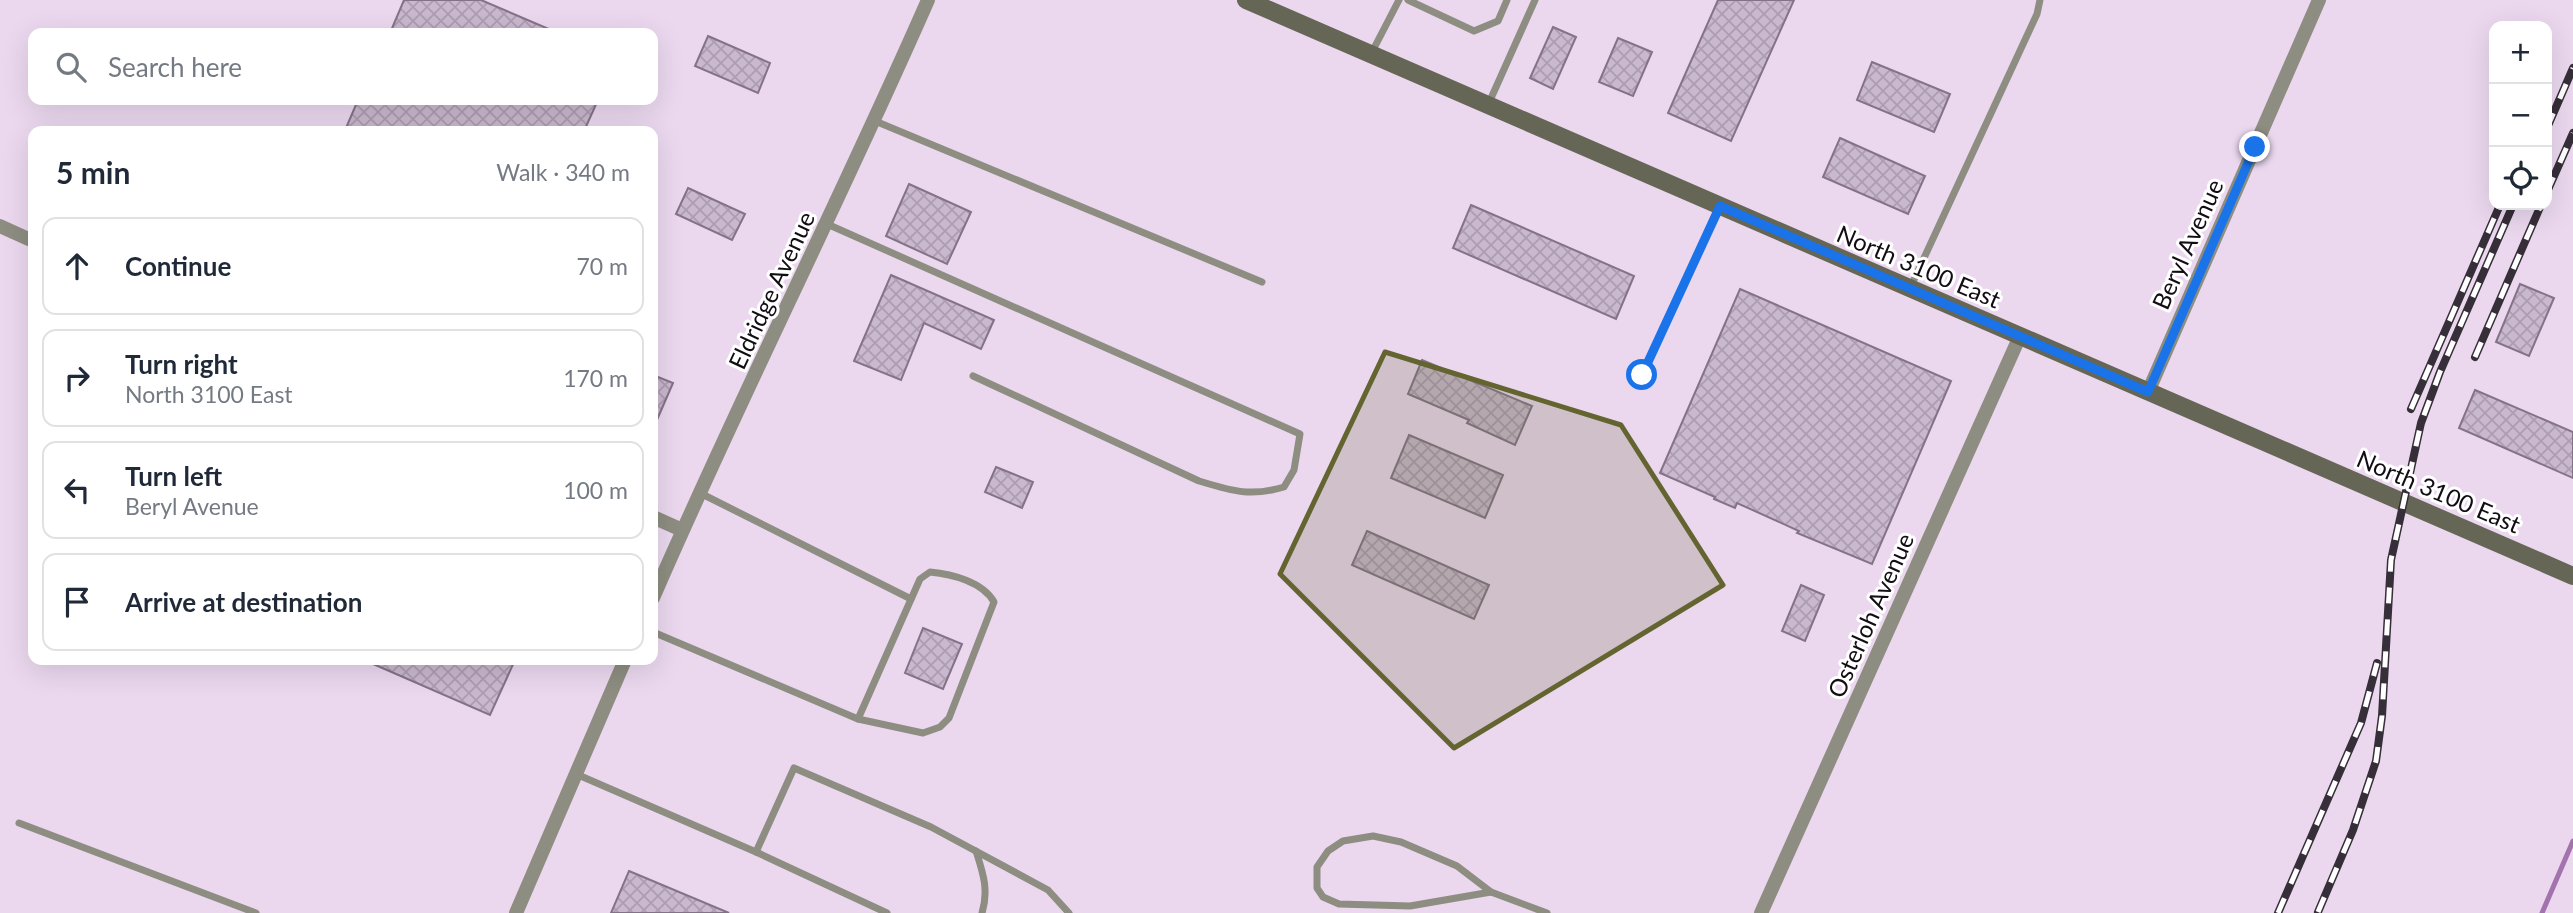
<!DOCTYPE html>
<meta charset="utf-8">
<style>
:root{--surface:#fff;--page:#f6f6f7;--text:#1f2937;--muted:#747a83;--line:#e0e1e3}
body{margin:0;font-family:Lato,sans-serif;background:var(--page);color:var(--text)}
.controls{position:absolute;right:21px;top:21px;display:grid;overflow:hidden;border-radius:14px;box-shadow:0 7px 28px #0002}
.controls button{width:63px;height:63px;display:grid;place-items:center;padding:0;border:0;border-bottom:2px solid var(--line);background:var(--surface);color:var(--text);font:35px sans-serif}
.stop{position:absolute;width:21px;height:21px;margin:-16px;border:5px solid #1a73e8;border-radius:50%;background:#fff}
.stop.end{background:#1a73e8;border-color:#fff;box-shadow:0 2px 7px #0008}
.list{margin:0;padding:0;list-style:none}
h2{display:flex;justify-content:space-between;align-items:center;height:91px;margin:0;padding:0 28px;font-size:30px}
h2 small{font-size:23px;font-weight:400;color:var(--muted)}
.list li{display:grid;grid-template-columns:46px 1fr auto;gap:21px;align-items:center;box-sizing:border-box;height:98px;margin:0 14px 14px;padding:0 14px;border:2px solid var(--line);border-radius:14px}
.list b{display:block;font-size:26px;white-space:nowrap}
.list p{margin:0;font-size:23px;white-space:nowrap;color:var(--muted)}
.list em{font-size:23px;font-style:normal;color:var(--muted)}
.icon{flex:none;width:38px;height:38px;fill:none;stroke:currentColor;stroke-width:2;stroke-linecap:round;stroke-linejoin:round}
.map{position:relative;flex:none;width:2573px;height:913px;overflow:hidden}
.search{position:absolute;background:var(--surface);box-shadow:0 7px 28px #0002;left:28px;top:28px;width:630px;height:77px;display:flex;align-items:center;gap:18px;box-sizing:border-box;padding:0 24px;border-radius:14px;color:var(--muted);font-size:26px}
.panel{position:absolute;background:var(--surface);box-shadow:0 7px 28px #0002;left:28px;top:126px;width:630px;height:539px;border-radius:14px}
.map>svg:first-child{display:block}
</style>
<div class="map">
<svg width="2573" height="913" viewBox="0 0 2573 913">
<defs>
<pattern id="building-cross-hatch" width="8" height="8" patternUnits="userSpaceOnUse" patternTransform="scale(1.75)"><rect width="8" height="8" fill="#cab8ce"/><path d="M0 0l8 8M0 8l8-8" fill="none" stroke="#ac9db0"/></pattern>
</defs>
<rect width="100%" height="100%" fill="#ebd8ef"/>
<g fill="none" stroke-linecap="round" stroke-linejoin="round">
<polyline stroke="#a373ad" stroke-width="5" points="2542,913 2573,841"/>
</g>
<g fill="url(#building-cross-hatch)" stroke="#847388" stroke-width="2">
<polygon points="404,0 481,0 558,33 390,33"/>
<polygon points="1718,0 1794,0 1731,141 1668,113"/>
<polygon points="1553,27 1576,37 1553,89 1530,78"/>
<polygon points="708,36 770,63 758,93 695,66"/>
<polygon points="1618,38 1652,52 1633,96 1599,82"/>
<polygon points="1872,62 1950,94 1934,132 1857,100"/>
<polygon points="358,100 598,100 584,131 354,131 346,128"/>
<polygon points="1840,138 1925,176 1908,214 1823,177"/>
<polygon points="909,184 971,212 947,264 886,236"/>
<polygon points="688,188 745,214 732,240 676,214"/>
<polygon points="1471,205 1634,276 1616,319 1453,248"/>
<polygon points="891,275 994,320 981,349 924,323 901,380 854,361"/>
<polygon points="2520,284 2554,298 2529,356 2496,342"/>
<polygon points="1740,289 1951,381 1872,564 1797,533 1799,531 1737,503 1735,508 1714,499 1715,497 1660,473"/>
<polygon points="1422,360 1532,406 1515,445 1467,423 1469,420 1408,394"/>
<polygon points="653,375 673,383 653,429"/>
<polygon points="2475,390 2573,432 2573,478 2459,428"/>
<polygon points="1409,435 1503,475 1485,518 1391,478"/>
<polygon points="996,467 1033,482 1022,508 985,492"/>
<polygon points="1367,531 1489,585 1474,619 1352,565"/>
<polygon points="1801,585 1824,595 1805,641 1782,631"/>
<polygon points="923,628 962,644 943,689 905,673"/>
<polygon points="364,660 515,660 490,715"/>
<polygon points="629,871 729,913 611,913"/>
</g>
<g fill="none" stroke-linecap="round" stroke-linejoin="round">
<g stroke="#8d8d81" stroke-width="7">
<polyline points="1408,0 1474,31 1498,21 1507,0"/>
<polyline points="1371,54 1399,0"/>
<polyline points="1488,105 1535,0"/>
<polyline points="875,121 1262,282"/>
<path d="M 827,224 L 1300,434 L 1294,470 L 1284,487 C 1250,497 1232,491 1199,481 L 973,376"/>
<polyline points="1911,286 2037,14 2040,0"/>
<polyline points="1642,375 1719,207"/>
<polyline points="700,493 911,599"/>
<path d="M 930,572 C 952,574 983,582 994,602 L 949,718 L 940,727 L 923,733 L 858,719 L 920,579 Z"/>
<polyline points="653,632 858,719"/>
<polyline points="576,774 756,852 887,913"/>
<polyline points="19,823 256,913"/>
<polygon points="1373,836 1401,842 1457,866 1491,892 1410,906 1339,904 1323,897 1317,888 1317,867 1328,851 1343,841"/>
<path d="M 976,851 C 983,873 989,890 982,913"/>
<polyline points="756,852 794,768 931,827 1048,890 1069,913"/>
<polyline points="1491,892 1547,913"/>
</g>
<g stroke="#8d8d81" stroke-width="14">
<polyline points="0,226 33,241"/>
<polyline points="2148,392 2319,0"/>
<polyline points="653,517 682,530"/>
<path d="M 653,598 C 740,397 840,201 928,0"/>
<polyline points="516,913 625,660"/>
<polyline points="1761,913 2020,336"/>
</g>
<polyline stroke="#656655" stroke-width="18" points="1246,0 2573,576"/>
<defs>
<g id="rail">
<polyline points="2547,128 2573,68"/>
<polyline points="2547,192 2573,133"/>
<polyline points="2475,357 2541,205"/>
<polyline points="2411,409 2500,205"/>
<polyline points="2318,912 2353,830 2376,761 2382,716 2391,560 2421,423 2440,372 2513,205"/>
<polyline points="2278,913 2361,723 2377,663"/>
</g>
</defs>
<use href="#rail" stroke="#362e38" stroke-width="8"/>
<use href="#rail" stroke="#fff" stroke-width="5" stroke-dasharray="16" stroke-linecap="butt"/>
</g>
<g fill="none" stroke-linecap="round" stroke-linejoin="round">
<polyline stroke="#1a73e8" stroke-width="9" points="1642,375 1720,206 2148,392 2255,147"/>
</g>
<path fill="#646431" fill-opacity="0.2" stroke="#646431" stroke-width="5" stroke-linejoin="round" d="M 1385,352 L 1621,425 L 1723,585 L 1454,748 L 1280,574 Z"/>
<g text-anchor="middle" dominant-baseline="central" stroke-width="6" stroke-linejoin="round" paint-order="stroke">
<g font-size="24" fill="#120c13" stroke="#fff">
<text transform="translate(2187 244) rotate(-66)">Beryl Avenue</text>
<text transform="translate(1919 266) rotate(23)">North 3100 East</text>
<text transform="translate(771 290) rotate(-65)">Eldridge Avenue</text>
<text transform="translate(2439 491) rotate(23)">North 3100 East</text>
<text transform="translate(1870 615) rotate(-66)">Osterloh Avenue</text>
</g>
</g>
</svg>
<div class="controls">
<button>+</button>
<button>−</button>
<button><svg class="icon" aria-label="locate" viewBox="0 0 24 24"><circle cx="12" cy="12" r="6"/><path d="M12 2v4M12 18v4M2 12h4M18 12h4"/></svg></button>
</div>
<div class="stop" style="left:1642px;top:375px"></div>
<div class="stop end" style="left:2255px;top:147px"></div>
<div class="search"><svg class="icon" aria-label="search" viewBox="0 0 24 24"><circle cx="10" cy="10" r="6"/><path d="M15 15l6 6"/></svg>Search here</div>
<section class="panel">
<h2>5 min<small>Walk · 340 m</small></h2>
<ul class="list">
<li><svg class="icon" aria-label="ahead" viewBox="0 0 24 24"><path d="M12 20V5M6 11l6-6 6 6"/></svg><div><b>Continue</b></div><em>70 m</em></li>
<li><svg class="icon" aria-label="right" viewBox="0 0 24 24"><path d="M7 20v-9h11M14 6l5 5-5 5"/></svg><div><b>Turn right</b><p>North 3100 East</p></div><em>170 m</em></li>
<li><svg class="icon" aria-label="left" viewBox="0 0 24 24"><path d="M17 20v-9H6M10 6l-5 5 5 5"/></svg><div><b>Turn left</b><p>Beryl Avenue</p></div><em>100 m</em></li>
<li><svg class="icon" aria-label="arrive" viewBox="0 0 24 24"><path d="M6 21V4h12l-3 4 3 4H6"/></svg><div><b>Arrive at destination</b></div></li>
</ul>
</section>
</div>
